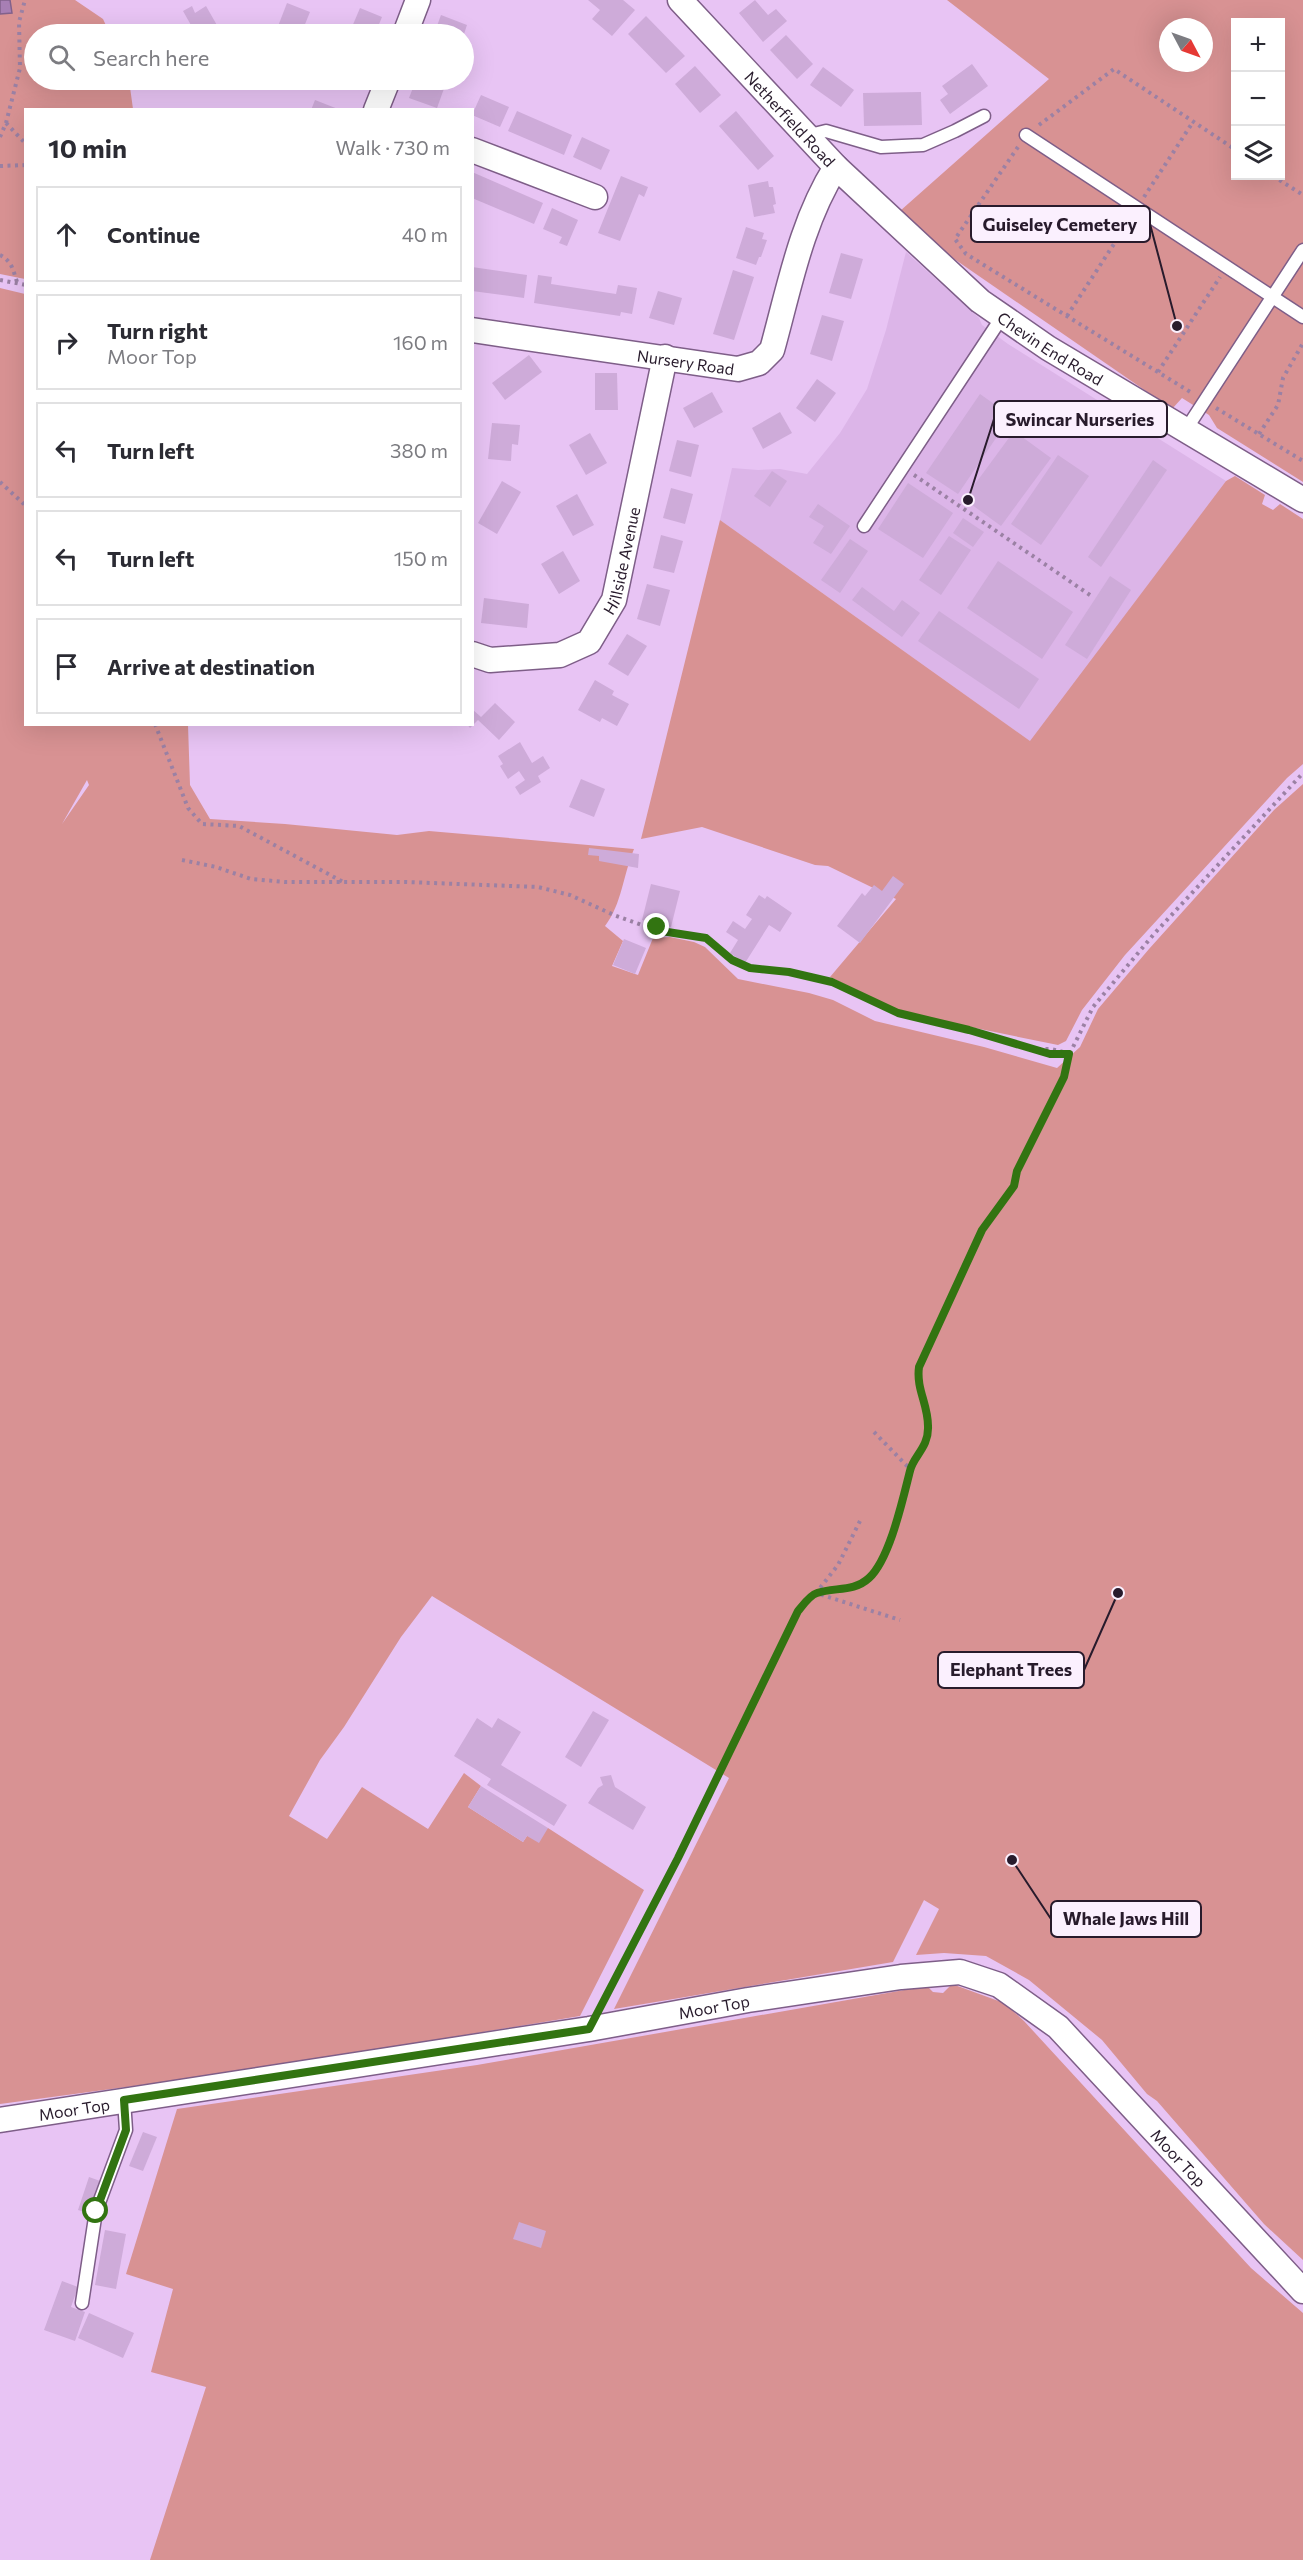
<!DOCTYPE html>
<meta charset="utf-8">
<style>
:root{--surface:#fff;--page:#f2f2f3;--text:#2b2b33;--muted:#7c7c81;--line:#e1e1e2}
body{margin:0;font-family:Commissioner,sans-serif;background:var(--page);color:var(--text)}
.controls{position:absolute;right:18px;top:18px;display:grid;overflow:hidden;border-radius:0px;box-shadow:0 6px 24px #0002}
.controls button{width:54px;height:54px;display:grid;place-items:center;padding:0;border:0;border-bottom:2px solid var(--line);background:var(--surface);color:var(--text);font:30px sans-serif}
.compass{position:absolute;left:1159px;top:18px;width:54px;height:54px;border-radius:50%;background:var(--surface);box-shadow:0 6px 24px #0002;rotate:131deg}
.stop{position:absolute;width:18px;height:18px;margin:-14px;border:4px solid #327411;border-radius:50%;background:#fff}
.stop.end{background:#327411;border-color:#fff;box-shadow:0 2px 6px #0008}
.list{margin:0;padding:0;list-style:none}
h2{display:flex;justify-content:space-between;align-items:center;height:78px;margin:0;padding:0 24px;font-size:26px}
h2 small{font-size:20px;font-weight:400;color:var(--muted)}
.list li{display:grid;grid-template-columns:39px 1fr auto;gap:18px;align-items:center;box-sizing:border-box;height:96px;margin:0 12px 12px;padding:0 12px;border:2px solid var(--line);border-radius:0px}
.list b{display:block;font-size:22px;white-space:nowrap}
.list p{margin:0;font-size:20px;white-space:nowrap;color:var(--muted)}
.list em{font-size:20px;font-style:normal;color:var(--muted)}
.icon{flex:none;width:33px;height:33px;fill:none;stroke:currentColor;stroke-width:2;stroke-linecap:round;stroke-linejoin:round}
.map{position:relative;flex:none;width:1303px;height:2560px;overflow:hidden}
.search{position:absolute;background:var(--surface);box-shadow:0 6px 24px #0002;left:24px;top:24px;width:450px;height:66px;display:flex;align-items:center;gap:15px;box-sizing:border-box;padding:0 21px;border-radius:33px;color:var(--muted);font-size:22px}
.panel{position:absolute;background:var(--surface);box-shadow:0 6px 24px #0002;left:24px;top:108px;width:450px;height:618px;border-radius:0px}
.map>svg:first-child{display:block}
</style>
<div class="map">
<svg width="1303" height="2560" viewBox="0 0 1303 2560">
<rect width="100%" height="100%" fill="#e8c4f4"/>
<polygon fill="#dcb5e8" points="906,252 979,318 982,325 1008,344 1226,481 1031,742 720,520 732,468 758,470 780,469 807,474 840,433 867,389 886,330"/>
<g fill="#d89293" fill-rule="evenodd">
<polygon points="0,0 75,0 103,19 110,34 34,34 34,80 129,80 133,109 26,110 25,279 0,274"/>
<path d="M 947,0 L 1303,0 L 1303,482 L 1217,428 L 1209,415 L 1182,398 L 1172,409 L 947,254 L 900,211 L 1049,79 ZM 1236,22 L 1280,22 L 1280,176 L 1236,176 ZM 1168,27 L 1204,27 L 1204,63 L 1168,63 Z"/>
<path d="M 0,288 L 25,294 L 26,724 L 188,725 L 190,785 L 210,819 L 285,824 L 397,835 L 429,831 L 634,849 C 623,875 622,904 605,926 L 623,941 L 612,966 L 638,975 L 653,938 L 670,937 L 694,942 L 705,947 L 738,979 L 809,993 L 833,1000 L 875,1021 L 984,1047 L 1057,1068 L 1080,1047 L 1098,1009 L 1149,949 L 1274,810 L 1303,784 L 1303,2260 L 1264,2224 L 1157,2101 L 1147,2094 L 1102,2040 L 1029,1980 L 986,1956 L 944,1953 L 916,1955 L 939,1909 L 924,1900 L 893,1962 L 614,2009 L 729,1778 L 432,1596 L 401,1637 L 344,1727 L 320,1760 L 289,1816 L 327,1839 L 362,1787 L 428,1829 L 464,1773 L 481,1786 L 468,1807 L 523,1842 L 527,1836 L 548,1828 L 644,1890 L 580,2016 L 259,2069 L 0,2104 ZM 87,780 L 89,785 L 62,824 Z"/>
<polygon points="1235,476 1265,495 1262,504 1273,510 1280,504 1303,519 1303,764 1287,778 1125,955 1082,1010 1066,1041 1058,1045 936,1020 896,1009 830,977 896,899 828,866 815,865 702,827 641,839 720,520 1030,741 1226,481"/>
<polygon points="952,1984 1004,2003 1024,2021 1251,2268 1303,2313 1303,2560 150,2560 206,2387 151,2372 173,2289 126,2274 177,2109 477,2065 927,1986 933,1992 943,1993"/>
</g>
<polygon fill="#a77fb4" stroke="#81618b" stroke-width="1.5" points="0,0 10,0 12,13 0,14"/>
<g fill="#ceabd9">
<polygon points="588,0 623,0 635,10 612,36 592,19 600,10"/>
<polygon points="755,0 768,15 776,9 787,21 763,42 739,13"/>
<polygon points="287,3 310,12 301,34 275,34"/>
<polygon points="192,6 195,13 206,6 222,34 196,34 183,11"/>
<polygon points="360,8 382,17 375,34 349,34"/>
<polygon points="441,15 467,25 464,34 434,34"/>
<polygon points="646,16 685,56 666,73 628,34"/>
<polygon points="786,35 813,64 797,79 770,50"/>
<polygon points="972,64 988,86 950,114 940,100 948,94 942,86"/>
<polygon points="695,66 721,95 700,113 675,84"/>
<polygon points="823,67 854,90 841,107 810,85"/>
<polygon points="416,80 436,80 446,83 437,108 409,98"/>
<polygon points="921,92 922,125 864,126 863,93"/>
<polygon points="481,95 509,107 500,127 472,115"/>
<polygon points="315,100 338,109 338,110 311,110"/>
<polygon points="517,111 572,135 564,155 508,131"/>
<polygon points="736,111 774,156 758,170 719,126"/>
<polygon points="582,137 610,150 601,170 573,157"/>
<polygon points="472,172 543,203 534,224 472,198"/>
<polygon points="621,176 648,187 644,197 639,194 620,241 598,233"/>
<polygon points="768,181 769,187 773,187 776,204 773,205 775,213 754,217 748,185"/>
<polygon points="552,208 578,220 567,246 559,243 562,237 543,229"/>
<polygon points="746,227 764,233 762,239 767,240 761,257 759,257 756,265 736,258"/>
<polygon points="841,253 863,259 851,299 829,293"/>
<polygon points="472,267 527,275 524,298 472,291"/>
<polygon points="733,270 754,277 734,340 713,334"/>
<polygon points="538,275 552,277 551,284 616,294 618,285 637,288 632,314 621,312 620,316 534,303"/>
<polygon points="658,291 682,298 674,325 649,318"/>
<polygon points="822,315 844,321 832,361 810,354"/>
<polygon points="529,355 542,372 505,400 492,383"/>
<polygon points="595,373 617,373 618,410 595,410"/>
<polygon points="817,379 836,393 815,422 796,408"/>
<polygon points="712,392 723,412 694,428 683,408"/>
<polygon points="980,394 1011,416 958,494 926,473"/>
<polygon points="780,412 792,433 763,449 752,428"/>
<polygon points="492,423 520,425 518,445 512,444 511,461 488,459"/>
<polygon points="1014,431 1051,458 1001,526 964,499"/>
<polygon points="590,433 607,463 586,475 569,445"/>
<polygon points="677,440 699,445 691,477 669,471"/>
<polygon points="1058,455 1089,476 1041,545 1011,524"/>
<polygon points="1153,460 1167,470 1101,567 1088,557"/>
<polygon points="772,471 787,481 770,507 754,496"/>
<polygon points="502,481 521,492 497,534 478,523"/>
<polygon points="908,483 953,513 923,558 878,529"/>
<polygon points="671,488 693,494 685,524 663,518"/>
<polygon points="577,494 594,525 573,536 556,506"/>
<polygon points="818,504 850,526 831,554 813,543 824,526 809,517"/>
<polygon points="963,518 984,532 973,547 953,533"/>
<polygon points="661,535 683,541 674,573 653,568"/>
<polygon points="949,536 971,550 941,595 919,580"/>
<polygon points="850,539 868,551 840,593 821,580"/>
<polygon points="563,551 580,581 559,594 541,564"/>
<polygon points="998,561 1073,612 1042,659 967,608"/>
<polygon points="1110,576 1131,590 1087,659 1065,645"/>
<polygon points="647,584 670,590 660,626 637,619"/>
<polygon points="862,587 894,611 902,600 920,613 902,637 852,600"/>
<polygon points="484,598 529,604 527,628 481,623"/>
<polygon points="939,611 1039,679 1019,709 918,641"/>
<polygon points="627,634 647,646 628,676 608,664"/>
<polygon points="595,680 614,691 612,695 629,704 617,726 602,718 600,722 578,710"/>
<polygon points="495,703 515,722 499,740 478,720 470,728 467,724 472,724 472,709 481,717"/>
<polygon points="520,742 532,763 543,756 550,768 538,776 541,782 520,795 515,787 525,780 519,771 508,779 500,766 503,764 498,756"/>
<polygon points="581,779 605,789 594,817 569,807"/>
<polygon points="589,848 639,854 638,868 599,861 599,856 588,855"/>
<polygon points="893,876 904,884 860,943 837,926 862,893 865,896 874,885 882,891"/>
<polygon points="651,884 680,891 671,927 642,920"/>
<polygon points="759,895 765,899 767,896 792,913 780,932 769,925 745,963 730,953 738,940 726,932 733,921 745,929 752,919 746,915"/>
<polygon points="624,939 646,948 635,974 613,965"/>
<polygon points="593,1711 609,1720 581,1767 565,1757"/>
<polygon points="477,1718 492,1728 498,1718 521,1732 501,1765 567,1805 554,1826 487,1785 491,1779 454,1756"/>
<polygon points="611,1775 615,1787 646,1807 633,1830 588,1803 598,1788 603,1785 600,1777"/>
<polygon points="481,1786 548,1828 539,1843 527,1836 523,1842 468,1807"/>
<polygon points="143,2132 157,2137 143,2171 129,2166"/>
<polygon points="89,2177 103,2182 93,2215 78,2210"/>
<polygon points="519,2222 546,2231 541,2248 513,2239"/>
<polygon points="105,2230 126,2234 116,2289 95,2285"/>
<polygon points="62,2281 78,2287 71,2307 85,2312 75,2341 44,2330"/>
<polygon points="89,2313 134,2333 123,2358 78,2338"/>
</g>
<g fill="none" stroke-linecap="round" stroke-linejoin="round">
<defs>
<g id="service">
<polyline points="1026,135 1303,317"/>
<polyline points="806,136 826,131 881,147 923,145 955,131 984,116"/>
<polyline points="1185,431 1303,250"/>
<polyline points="864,526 1002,317"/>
<polyline points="82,2303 96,2211 126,2130 124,2100"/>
</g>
<g id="minor">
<path id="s1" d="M 680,0 L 836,167 L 980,301 L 1048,348 L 1303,500"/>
<polyline points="405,34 418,0"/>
<polyline points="376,110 388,80"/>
<polyline points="472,150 595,197"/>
<path id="s2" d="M 472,330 L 738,369 L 759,363 L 772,350 C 789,289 801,222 836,167"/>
<path id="s3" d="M 472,654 L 490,660 L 560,655 L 589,642 L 614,600 L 665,357"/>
<path id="s4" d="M 0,2120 L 589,2029 L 748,2000 L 901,1977 L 960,1972 L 999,1985 L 1058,2027 L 1303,2291"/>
</g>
</defs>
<use href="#service" stroke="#7e5e88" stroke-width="15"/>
<use href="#minor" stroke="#7e5e88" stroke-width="27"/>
<g stroke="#9b81a4" stroke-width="4" stroke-dasharray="3 4.5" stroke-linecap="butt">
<polyline points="6,123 26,144"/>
<polyline points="1039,125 1114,69 1236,150"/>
<polyline points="0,137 6,123 20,68 19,22 25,0"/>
<polyline points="1018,147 955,239 966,254 1192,393"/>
<polyline points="0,166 26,165"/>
<polyline points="1273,176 1303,195"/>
<polyline points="1144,197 1193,122"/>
<path d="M 0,255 C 12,261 13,270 17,282"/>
<polyline points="0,280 26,285"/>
<polyline points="1067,316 1129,221"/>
<polyline points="1158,372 1220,277"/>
<polyline points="1216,408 1303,461"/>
<polyline points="1259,434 1278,405 1283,378 1303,343"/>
<polyline points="914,475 1090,595"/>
<polyline points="0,482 26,506"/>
<polyline points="155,724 188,808 202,824 239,826 345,883"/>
<polyline points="182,860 216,867 251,879 285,882 406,882 538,887 570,895 614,915 650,928 706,938 732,960 750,968 790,972 814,977 832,982 898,1013 969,1030 1050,1054 1069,1055"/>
<polyline points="1038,1049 1051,1049 1063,1052"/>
<polyline points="874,1432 910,1469"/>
<polyline points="860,1521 838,1565 816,1593 900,1620"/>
<path d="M 602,2004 L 678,1859 L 798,1611 C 803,1605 810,1595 817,1593 C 835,1587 854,1592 869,1577 C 890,1558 903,1498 910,1471 C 914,1455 929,1448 928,1425 C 928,1404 916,1390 919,1367 L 982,1230 L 1014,1186 L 1017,1171 L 1064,1077 L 1069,1055 L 1093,1007 L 1154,934 L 1303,773"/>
</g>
<use href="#service" stroke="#fff" stroke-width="12"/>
<use href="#minor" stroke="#fff" stroke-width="24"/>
</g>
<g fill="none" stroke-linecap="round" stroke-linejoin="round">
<path stroke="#327411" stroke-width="8" d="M 96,2211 L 126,2130 L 124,2100 L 589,2029 L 678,1858 L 798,1611 C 803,1605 810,1595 817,1593 C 835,1587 854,1592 869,1578 C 890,1559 903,1498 910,1471 C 913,1456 929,1448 928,1426 C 928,1404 916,1389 919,1367 L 982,1230 L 1014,1186 L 1017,1171 L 1064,1077 L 1069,1054 L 1050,1054 L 969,1030 L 898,1013 L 832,982 L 789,972 L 750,968 L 732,960 L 706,938 L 661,931 L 657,927"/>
</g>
<g text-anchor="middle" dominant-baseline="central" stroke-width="5" stroke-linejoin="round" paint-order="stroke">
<g font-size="16" fill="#281b2c" stroke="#fbf0fe">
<text stroke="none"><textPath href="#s1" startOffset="162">Netherfield Road</textPath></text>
<text stroke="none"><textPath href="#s1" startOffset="510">Chevin End Road</textPath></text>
<text stroke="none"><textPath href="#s2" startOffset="216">Nursery Road</textPath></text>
<text stroke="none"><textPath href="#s3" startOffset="210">Hillside Avenue</textPath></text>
<text stroke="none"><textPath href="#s4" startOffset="723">Moor Top</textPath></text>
<text stroke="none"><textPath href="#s4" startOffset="75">Moor Top</textPath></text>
<text stroke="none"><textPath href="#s4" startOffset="1263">Moor Top</textPath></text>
</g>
</g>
<path fill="none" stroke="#281b2c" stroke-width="2" d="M1177 326L1150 224M968 500L994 419M1118 1593L1084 1670M1012 1860L1051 1919"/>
<g fill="#281b2c" stroke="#fbf0fe" stroke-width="2">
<circle cx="1177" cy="326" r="6"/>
<circle cx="968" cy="500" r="6"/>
<circle cx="1118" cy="1593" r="6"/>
<circle cx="1012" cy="1860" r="6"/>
</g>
<g fill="#fbf0fe" stroke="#281b2c" stroke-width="2">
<rect x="971" y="206" width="179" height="36" rx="6"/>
<rect x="994" y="401" width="173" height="36" rx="6"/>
<rect x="938" y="1652" width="146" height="36" rx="6"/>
<rect x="1051" y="1901" width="150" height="36" rx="6"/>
</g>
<g font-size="18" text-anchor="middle" font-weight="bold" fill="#281b2c">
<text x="1060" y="231">Guiseley Cemetery</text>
<text x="1080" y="426">Swincar Nurseries</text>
<text x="1011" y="1676">Elephant Trees</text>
<text x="1126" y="1925">Whale Jaws Hill</text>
</g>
</svg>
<div class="controls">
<button>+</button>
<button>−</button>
<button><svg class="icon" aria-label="layers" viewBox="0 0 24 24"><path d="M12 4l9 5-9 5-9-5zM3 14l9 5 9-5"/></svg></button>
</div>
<svg class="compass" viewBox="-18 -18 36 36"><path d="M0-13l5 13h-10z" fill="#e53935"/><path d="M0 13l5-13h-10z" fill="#7c7c81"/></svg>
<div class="stop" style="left:96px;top:2211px"></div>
<div class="stop end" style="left:657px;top:927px"></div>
<div class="search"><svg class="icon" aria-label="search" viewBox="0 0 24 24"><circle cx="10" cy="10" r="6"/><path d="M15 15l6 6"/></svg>Search here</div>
<section class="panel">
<h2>10 min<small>Walk · 730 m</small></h2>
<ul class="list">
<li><svg class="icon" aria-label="ahead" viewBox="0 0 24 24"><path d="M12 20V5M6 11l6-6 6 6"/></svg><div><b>Continue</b></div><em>40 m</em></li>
<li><svg class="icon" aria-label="right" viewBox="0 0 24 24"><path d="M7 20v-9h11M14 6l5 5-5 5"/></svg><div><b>Turn right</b><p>Moor Top</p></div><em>160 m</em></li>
<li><svg class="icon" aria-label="left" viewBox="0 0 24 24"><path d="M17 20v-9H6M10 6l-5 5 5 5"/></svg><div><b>Turn left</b></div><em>380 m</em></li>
<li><svg class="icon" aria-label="left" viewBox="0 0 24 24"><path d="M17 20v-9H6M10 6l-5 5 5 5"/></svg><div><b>Turn left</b></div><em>150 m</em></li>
<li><svg class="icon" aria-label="arrive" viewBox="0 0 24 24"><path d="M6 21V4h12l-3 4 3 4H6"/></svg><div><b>Arrive at destination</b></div></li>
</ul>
</section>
</div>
